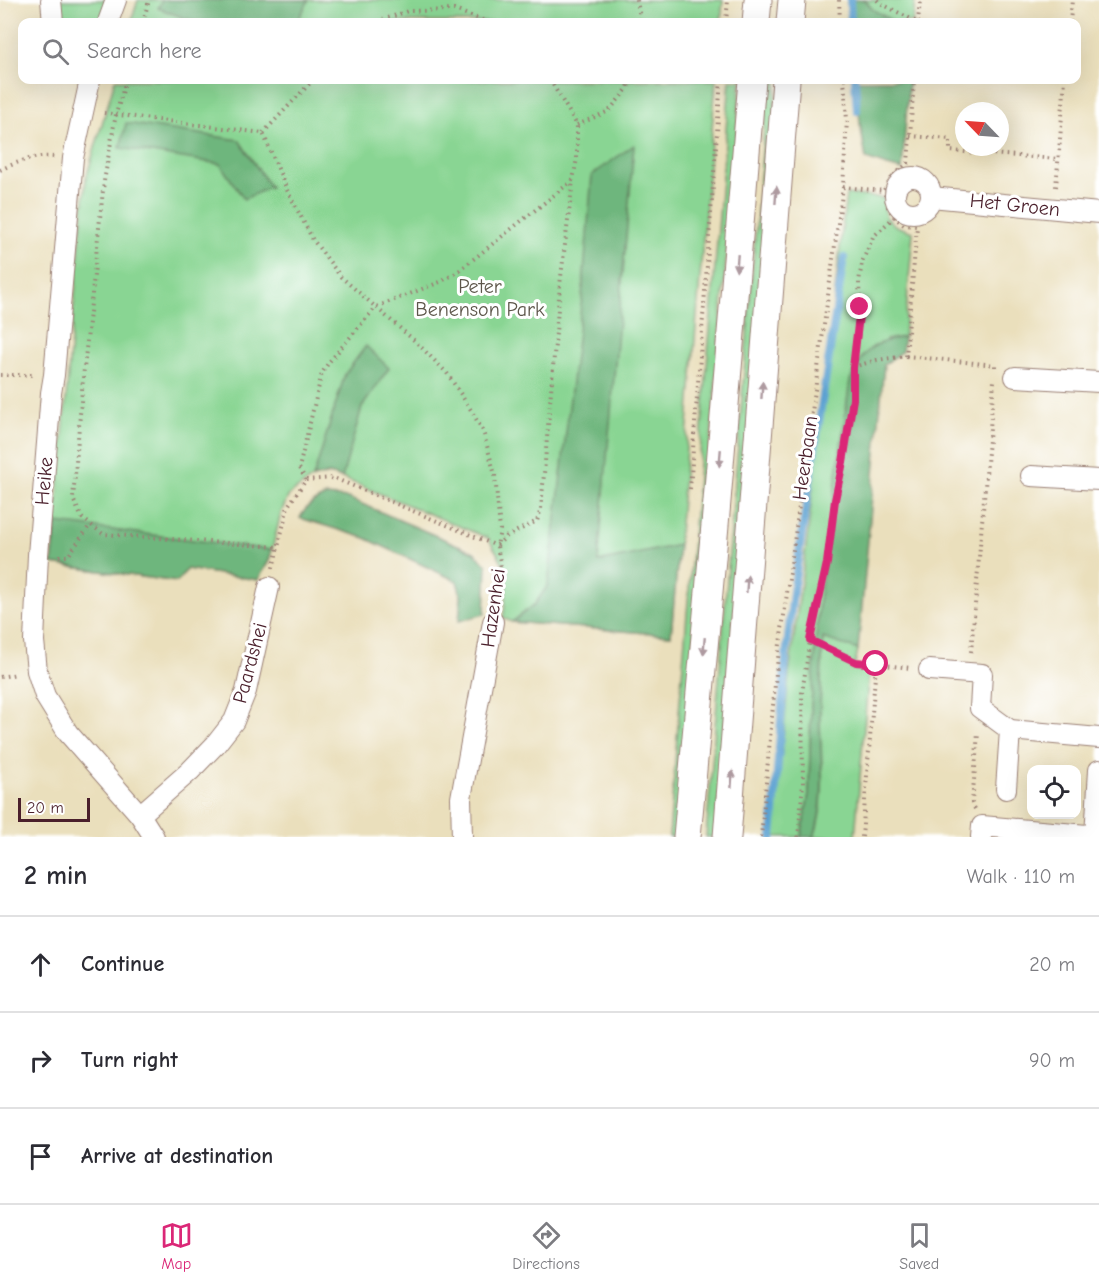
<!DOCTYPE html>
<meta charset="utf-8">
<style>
:root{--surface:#fff;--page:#f7f7f7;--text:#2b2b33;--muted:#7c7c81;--line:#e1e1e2;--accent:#db2777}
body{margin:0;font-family:"Comic Neue",sans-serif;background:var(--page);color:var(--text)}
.controls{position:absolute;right:18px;bottom:18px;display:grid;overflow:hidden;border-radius:12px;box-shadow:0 6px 24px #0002}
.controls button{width:54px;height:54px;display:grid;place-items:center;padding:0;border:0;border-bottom:2px solid var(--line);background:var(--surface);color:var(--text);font:30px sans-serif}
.compass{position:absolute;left:955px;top:102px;width:54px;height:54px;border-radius:50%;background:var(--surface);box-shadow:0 6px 24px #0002;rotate:295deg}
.scale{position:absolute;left:18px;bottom:15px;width:72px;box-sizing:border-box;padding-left:6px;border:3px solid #4a1f2b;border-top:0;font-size:16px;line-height:21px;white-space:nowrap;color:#4a1f2b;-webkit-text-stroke:4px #fff;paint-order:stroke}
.stop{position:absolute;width:18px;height:18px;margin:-14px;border:4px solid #db2777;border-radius:50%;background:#fff}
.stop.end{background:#db2777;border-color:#fff;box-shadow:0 2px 6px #0008}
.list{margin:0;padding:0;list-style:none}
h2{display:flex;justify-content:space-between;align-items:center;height:78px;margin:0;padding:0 24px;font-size:26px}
h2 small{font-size:20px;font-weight:400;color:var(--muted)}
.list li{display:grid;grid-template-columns:39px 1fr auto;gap:18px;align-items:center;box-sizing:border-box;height:96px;padding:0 24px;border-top:2px solid var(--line)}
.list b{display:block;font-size:22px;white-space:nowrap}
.list em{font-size:20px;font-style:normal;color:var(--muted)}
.icon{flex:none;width:33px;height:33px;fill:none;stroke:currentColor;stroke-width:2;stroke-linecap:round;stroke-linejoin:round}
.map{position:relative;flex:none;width:1099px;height:837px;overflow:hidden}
.search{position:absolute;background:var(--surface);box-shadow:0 6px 24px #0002;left:18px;right:18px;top:18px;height:66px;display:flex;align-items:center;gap:15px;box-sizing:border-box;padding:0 21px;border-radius:12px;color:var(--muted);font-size:22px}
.sheet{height:366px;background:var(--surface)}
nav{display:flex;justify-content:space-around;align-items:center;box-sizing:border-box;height:84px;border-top:2px solid var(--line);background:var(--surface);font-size:16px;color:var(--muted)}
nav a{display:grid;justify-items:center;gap:3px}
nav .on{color:var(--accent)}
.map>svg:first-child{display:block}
</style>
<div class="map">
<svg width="1099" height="837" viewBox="0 0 1099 837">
<rect width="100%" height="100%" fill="#fff"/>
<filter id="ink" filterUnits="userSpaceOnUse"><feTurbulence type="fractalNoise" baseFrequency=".0167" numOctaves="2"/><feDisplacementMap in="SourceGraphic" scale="12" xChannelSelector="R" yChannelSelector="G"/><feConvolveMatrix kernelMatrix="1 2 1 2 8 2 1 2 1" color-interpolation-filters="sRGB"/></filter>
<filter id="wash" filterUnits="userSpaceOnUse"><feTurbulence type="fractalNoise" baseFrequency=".008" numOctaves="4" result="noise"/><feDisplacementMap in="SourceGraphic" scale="24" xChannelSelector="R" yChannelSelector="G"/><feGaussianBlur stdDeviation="1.35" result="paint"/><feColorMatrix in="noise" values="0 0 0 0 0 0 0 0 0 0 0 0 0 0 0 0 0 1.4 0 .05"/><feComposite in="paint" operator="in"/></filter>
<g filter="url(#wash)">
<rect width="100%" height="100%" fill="#eadfbc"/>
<g fill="#89d593" stroke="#6a7a5f" stroke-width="1.5">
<polygon points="58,0 108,0 101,22 61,22"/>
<polygon points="138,0 723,0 721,22 131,22"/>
<polygon points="865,0 915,0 913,22 891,22 872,9"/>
<path d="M 115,80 L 716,80 L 671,635 L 512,622 L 503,618 C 505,604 508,588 506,573 C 504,561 494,549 488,538 L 342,478 L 329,474 L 313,478 L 289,495 L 281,513 L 272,550 L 268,550 L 258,580 L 187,569 L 177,582 L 52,564 L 74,304 L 86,178 Z"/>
<polygon points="730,80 741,80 678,837 669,837"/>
<polygon points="768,80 777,80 716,837 706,837"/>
<polygon points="846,194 883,198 886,217 896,226 913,232 904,337 886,340 819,602 811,705 809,794 801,837 774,837 789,674 808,531"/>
<path d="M 823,637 L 858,650 L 854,669 L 869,669 L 855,837 L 814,837 C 827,800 821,759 820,721 C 820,693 822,665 823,637 Z"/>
</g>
<g fill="#6eb67d" stroke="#5c6a54" stroke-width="1.5">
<polygon points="162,0 309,0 297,22 195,22 158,8"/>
<polygon points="852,0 865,0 872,9 894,22 853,22"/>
<polygon points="857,80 909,80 902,170 884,165 866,159 860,124"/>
<polygon points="126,123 239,140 270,187 244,199 220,164 120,148"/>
<polygon points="634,145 598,562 679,545 671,635 512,622 535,604 548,585 582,297 592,175"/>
<path d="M 904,337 L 902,351 L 884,365 L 858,650 L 823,638 C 822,664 820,690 820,717 C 820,757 827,799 814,837 L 801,837 L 809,794 L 811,705 L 819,602 L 850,380 C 863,350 872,342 904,337 Z"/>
<polygon points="366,346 389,368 362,407 342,478 329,474 313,478 345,374"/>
<path d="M 326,496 L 348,498 L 474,552 L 487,565 L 485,614 L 459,621 L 461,596 L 457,581 L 365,538 L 300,518 C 306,506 314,501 326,496 Z"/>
<polygon points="57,523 272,550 269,561 258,580 187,569 177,582 52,564"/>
</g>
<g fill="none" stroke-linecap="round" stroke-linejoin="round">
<g stroke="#5ba1d1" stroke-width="8">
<polyline points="850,0 851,22"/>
<polyline points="855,80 857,110"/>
<polyline points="772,837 786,656 793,592 844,258"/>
</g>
</g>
</g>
<g filter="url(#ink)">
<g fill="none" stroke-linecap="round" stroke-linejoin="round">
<defs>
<g id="minor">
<polyline points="51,0 53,22"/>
<polyline points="108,22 116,0"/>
<polyline points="90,80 73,158 54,375 51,393 38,555 34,641 37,671 45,696 68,733 140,815 154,837"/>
<circle cx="913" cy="195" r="18"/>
<polyline points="931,197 1099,213"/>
<polyline points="1015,377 1099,382"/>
<polyline points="1031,476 1099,480"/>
<polyline points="929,670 982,674 980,708 1010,730 1099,738"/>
<polyline points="1006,789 1010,730"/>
<polyline points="140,815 190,771 216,744 234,721 246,691 269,587"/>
<polyline points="1095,835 1099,770"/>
<polyline points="462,837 461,798 493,622"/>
<polyline points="981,837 982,826 1099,836"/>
</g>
<g id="secondary">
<polyline points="756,22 758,0"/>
<polyline points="790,22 792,0"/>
<polyline points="687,837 715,525 752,80"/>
<polyline points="727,837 786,80"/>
</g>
</defs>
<use href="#minor" stroke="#9a7f74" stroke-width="22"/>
<use href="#secondary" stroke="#9a7f74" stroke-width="29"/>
<g stroke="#9a7f74" stroke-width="4" stroke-dasharray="1.5 4.5" stroke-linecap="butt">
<polyline points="637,0 639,12 639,22"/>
<polyline points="839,0 840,22"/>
<polyline points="877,0 880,3 917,22"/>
<polyline points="143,22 149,0"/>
<polyline points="377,22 408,11 454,10 488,22"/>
<polyline points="726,22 728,0"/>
<polyline points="918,22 920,0"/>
<polyline points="1070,22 1072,0"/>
<polyline points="126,80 116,114 104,181 83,378 73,499 82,518 103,534 278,547"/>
<polyline points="104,113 263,133 287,190 313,240 341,277 416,342 447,373 471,410 483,431 495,475 500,530 497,546 502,572 496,604"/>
<polyline points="577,125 609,111 628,88 630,80"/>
<polyline points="263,133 313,80"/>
<polyline points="910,136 950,139 950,151 1059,159"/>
<path d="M 0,170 C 17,162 35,155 54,157"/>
<polyline points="843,187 895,192"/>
<polyline points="1056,187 1065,80"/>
<polyline points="906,356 995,365 995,368"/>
<polyline points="853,367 877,360 906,356 917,226 904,225 894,217"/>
<polyline points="0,375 34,375"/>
<polyline points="306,480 299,468 322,373 329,362 376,307 440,282 456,273 573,180 577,158 577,125 550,80"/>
<polyline points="306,480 334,478 497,546"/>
<polyline points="690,489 721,80"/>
<polyline points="497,545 507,536 537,521 541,509 560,285 573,180"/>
<polyline points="59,556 68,556 90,525"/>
<polyline points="273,568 288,506 306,480"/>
<polyline points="810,640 856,662 911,668"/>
<polyline points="971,652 994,381"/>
<polyline points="0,677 17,674"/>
<polyline points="975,809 972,803 978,733"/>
<polyline points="761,837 776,673 843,187 847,120 844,80"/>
<polyline points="798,837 803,784 802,693 810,640 827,563 835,500 843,462 853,399 853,367 860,307 859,282 862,262 873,237 894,217 888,207 884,190 892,177 908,163 914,80"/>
<polyline points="862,837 876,664"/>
</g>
<use href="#minor" stroke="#fff" stroke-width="20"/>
<use href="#secondary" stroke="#fff" stroke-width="27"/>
</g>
<defs><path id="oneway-solid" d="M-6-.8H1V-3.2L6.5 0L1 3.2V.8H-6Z" transform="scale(1.5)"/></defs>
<g fill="#ae9aa0">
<use href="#oneway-solid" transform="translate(776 195) rotate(-86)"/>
<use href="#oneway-solid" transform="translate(737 263) rotate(95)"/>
<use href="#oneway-solid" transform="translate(762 390) rotate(-86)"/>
<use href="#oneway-solid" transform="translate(720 458) rotate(95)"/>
<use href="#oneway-solid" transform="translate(747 584) rotate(-86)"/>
<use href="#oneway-solid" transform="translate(704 646) rotate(95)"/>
<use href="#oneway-solid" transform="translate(732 779) rotate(-86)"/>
</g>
</g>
<g fill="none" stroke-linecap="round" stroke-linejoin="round" filter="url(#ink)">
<polyline stroke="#db2777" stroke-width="8" points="860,307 853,368 853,399 843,462 835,500 827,563 810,640 856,662 876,664"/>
</g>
<g text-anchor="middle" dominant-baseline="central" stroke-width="6" stroke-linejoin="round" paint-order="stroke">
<g font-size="20" fill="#4a1f2b" stroke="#fff">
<text transform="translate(1015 205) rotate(6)">Het Groen</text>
<text transform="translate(805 458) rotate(-82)">Heerbaan</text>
<text transform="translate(44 481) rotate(-85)">Heike</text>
<text transform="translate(493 608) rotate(-82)">Hazenhei</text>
<text transform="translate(250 663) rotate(-75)">Paardshei</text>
</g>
<g font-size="20" fill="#5d564a" stroke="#fff">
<text x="480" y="286">Peter<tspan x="480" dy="23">Benenson Park</tspan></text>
</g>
</g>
</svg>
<div class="controls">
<button><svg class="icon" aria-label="locate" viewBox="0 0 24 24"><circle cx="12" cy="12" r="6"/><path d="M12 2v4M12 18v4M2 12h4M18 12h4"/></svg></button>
</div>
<svg class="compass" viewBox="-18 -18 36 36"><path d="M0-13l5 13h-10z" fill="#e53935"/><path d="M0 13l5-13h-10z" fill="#7c7c81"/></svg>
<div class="scale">20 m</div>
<div class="stop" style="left:876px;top:664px"></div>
<div class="stop end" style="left:860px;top:307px"></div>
<div class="search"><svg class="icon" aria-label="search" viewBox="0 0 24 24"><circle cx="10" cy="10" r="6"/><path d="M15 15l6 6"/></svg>Search here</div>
</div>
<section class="sheet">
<h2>2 min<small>Walk · 110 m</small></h2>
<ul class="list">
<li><svg class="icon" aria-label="ahead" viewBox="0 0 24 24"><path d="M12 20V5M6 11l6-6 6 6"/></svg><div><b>Continue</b></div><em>20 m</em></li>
<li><svg class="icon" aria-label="right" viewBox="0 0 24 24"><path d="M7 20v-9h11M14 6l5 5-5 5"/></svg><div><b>Turn right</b></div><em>90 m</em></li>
<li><svg class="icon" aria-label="arrive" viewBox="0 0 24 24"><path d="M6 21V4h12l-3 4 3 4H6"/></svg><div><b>Arrive at destination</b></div></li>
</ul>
</section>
<nav>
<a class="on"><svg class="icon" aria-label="map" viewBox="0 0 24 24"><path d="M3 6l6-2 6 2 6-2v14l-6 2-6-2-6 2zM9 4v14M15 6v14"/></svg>Map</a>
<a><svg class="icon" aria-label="directions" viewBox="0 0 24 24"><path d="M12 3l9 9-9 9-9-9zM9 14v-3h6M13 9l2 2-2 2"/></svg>Directions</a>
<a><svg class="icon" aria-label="saved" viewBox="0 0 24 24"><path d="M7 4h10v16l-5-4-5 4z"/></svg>Saved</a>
</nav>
